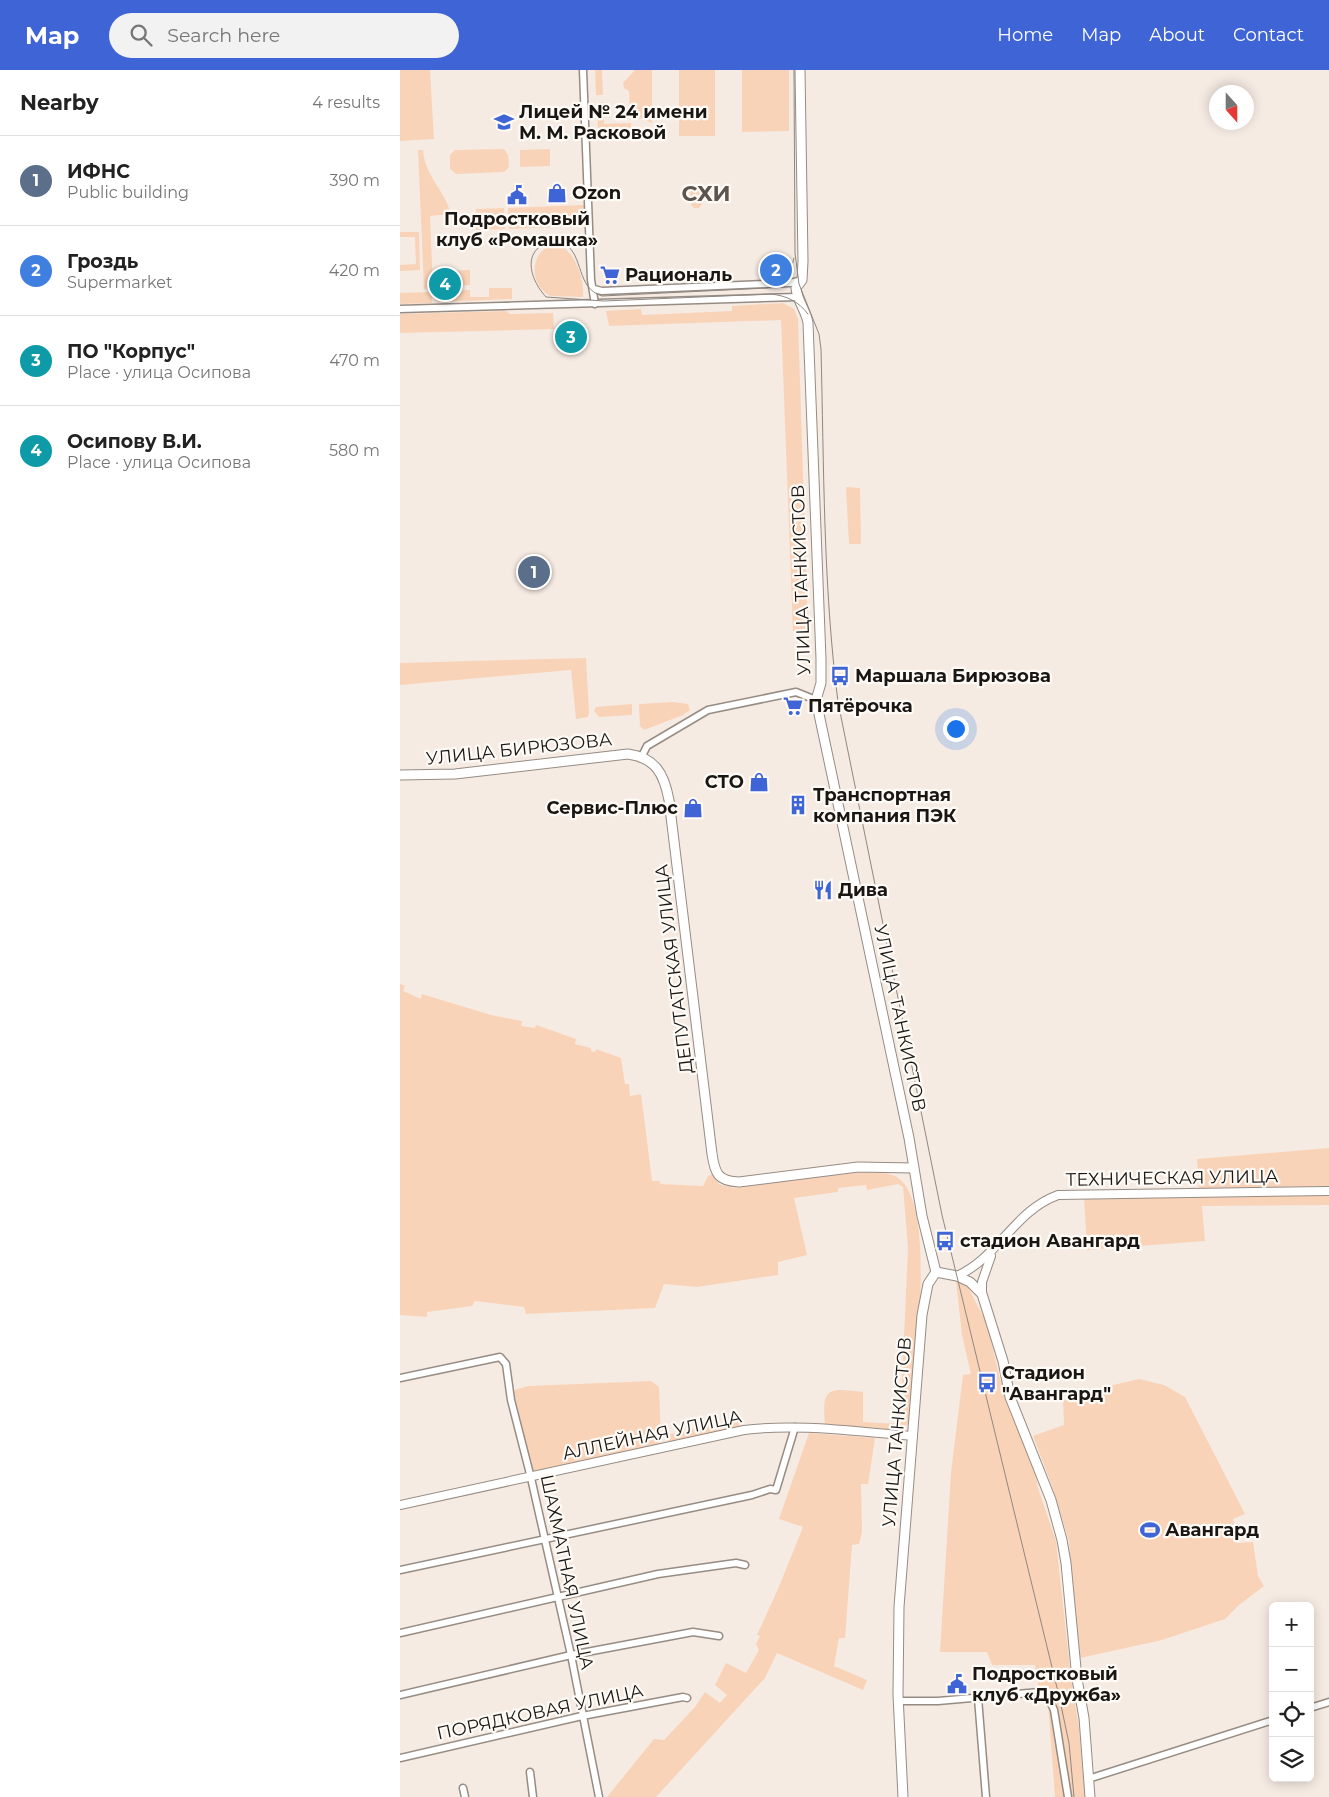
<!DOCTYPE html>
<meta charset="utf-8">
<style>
:root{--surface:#fff;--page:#f2f2f2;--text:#222;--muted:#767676;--line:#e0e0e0;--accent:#3f64d6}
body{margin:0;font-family:Montserrat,sans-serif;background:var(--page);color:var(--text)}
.controls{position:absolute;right:15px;bottom:15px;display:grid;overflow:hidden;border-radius:8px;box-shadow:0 2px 12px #0003}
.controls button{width:45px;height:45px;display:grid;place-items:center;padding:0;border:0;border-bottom:1px solid var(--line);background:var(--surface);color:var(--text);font:25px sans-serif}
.compass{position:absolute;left:809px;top:15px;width:45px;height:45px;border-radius:50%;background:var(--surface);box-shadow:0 2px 12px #0003;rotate:159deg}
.you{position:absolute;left:555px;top:658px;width:18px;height:18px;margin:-12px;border:4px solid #fff;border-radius:50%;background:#1a73e8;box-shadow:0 0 0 8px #1a73e833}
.badge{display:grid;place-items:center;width:32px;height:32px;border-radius:50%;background:var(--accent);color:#fff;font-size:16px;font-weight:700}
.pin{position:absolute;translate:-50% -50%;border:2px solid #fff;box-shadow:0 1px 5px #0006}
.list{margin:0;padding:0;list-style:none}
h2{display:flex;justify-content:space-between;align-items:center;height:65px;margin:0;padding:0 20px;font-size:21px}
h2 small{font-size:16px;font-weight:400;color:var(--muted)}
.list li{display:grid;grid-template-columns:32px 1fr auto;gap:15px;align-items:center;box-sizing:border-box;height:90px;padding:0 20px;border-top:1px solid var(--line)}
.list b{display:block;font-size:19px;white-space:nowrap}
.list p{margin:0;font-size:16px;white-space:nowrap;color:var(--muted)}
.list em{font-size:16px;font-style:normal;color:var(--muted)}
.icon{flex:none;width:28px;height:28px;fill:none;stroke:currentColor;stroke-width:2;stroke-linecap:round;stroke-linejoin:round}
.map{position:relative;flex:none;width:929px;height:1727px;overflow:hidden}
header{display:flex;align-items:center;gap:30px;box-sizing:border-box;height:70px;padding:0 25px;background:var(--accent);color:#fff}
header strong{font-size:24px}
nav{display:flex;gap:28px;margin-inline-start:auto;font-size:18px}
.search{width:350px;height:45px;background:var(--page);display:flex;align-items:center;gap:12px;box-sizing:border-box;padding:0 18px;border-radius:28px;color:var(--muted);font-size:19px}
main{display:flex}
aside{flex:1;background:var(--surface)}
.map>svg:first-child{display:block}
</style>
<header>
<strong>Map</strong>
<div class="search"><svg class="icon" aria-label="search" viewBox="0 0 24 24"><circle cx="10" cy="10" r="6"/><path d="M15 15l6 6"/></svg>Search here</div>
<nav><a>Home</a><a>Map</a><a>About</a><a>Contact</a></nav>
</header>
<main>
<aside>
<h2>Nearby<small>4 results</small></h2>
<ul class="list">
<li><span class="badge" style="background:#5c6f8a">1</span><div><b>ИФНС</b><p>Public building</p></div><em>390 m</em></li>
<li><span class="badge" style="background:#3f7fe0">2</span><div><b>Гроздь</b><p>Supermarket</p></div><em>420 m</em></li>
<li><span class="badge" style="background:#0f9aa8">3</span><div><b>ПО &quot;Корпус&quot;</b><p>Place · улица Осипова</p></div><em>470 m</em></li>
<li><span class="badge" style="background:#0f9aa8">4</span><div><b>Осипову В.И.</b><p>Place · улица Осипова</p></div><em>580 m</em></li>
</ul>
</aside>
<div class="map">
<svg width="929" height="1727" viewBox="0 0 929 1727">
<rect width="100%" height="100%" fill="#f6ebe3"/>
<g fill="#f9d3b8">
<polygon points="0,0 30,0 34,69 0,71"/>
<polygon points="195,0 202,0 203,25 196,25"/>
<polygon points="235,0 252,0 252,53 230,44 229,21 224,18 223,13"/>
<rect x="279" y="0" width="36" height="66"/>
<polygon points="342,0 389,0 389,61 342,62"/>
<polygon points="203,32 204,54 231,53 231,58 198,60 197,33"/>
<polygon points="104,79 108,85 109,97 104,102 56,104 50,99 50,85 55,80"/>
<polygon points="150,79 150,96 120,97 120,80"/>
<path d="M 18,80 L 23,80 C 25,108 49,125 50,144 L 30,146 L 33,218 L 24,219 Z"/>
<polygon points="302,118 302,134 299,138 294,138 291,134 290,119"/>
<polygon points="184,135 184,156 109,159 108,138"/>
<polygon points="104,138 105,159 76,160 76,139"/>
<polygon points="0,162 19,162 20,200 0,201 0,195 16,194 15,167 0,167"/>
<path d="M 157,174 C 176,181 184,209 183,227 L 150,226 C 127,213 130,178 157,174 Z"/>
<polygon points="70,200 70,215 38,216 37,201"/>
<polygon points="89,218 112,218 112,229 38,232 38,221 70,220 70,227 89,227"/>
<polygon points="32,222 32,233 0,234 0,223"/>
<polygon points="383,233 394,239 398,249 408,561 393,561 381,250 209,256 206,241 241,239 242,245 332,241 332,236"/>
<polygon points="106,241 110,244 153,243 154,259 0,263 0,244"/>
<polygon points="446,417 460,418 461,474 449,474"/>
<polygon points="186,588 189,642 188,647 176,649 171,600 0,615 0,593"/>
<polygon points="273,632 288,634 290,640 283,645 244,660 240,656 239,634"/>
<polygon points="232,634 232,645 199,647 194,641 196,637"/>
<path d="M 0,914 L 5,916 L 3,921 L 21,929 L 22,924 L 91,945 L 122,951 L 121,956 L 135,958 L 136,955 L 176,969 L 175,974 L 191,978 L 191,981 L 195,982 L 196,979 L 221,988 L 225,1014 L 229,1014 L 230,1026 L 241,1024 L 252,1111 L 260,1111 L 260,1114 L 303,1116 L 308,1106 L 312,1104 L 319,1114 L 333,1118 C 367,1116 470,1094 495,1106 C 534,1125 518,1261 515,1298 C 514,1312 515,1342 509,1354 L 498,1360 L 425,1354 C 421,1316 430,1318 463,1322 L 463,1352 L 500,1354 L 508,1178 L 503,1117 L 498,1114 L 467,1120 L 466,1115 L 438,1118 L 438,1122 L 394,1128 L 407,1185 L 378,1192 L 378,1205 L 297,1217 L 264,1214 L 255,1238 L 126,1244 L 124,1237 L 75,1231 L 72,1236 L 27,1242 L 27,1247 L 0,1245 Z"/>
<polygon points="929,1078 929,1116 799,1118 797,1089"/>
<polygon points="929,1124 929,1135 802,1136 805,1171 687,1180 684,1127"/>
<polygon points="556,1211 568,1217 587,1254 600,1309 635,1399 638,1418 656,1471 671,1608 679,1658 685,1727 655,1727 648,1633 640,1625 635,1595 592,1595 587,1582 540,1582 551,1402 563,1305 571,1304 562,1265"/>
<polygon points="739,1309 764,1315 785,1327 845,1444 833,1449 838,1473 853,1472 858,1506 864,1516 839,1535 825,1549 762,1570 680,1588 674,1554 669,1471 652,1416 633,1366 664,1355 663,1330 688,1326 692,1320"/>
<polygon points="251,1311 259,1317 261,1369 258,1374 136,1402 132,1400 114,1322 115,1320 128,1316"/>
<polygon points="339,1350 339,1356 271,1372 267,1370 266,1367 270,1364"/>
<polygon points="409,1363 475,1368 468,1414 461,1414 462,1462 459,1474 452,1475 445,1568 439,1568 434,1596 467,1610 463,1620 377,1583 365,1608 256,1727 207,1727 254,1669 264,1670 295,1637 305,1622 320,1633 327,1625 315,1615 326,1593 346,1603 359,1580 356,1574 360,1566 357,1565 378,1519 403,1457 379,1449"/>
</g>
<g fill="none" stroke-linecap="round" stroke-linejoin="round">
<defs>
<g id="minor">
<polyline points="183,0 191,210 195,234"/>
<polyline points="194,219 202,221 390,213 402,210"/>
<polyline points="0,239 397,227"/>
<polyline points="242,686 247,676 308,640 396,622 416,630"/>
<polyline points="0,1308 100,1287 106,1294 111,1330 131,1408 171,1585 199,1727"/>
<polyline points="0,1500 352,1425 370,1419 376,1420 395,1357"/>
<polyline points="0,1563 258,1504 336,1493 345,1495"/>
<polyline points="0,1625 171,1585 293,1562 319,1566"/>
<polyline points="578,1628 586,1727"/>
<polyline points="499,1631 538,1631 640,1622 649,1629 654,1640 668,1727"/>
<polyline points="910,1638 929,1632"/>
<polyline points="0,1688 182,1646 283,1627 287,1628"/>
<polyline points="130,1702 133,1727"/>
<polyline points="688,1709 873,1650"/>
<polyline points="63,1718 65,1727"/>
</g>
<g id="tertiary">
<path d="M 557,1206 C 599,1187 614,1141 658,1125 L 929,1121"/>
<polyline points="582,1224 582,1212 591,1186"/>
<path d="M 0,1435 L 344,1360 C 399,1353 457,1362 513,1366"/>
</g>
<g id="secondary">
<path d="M 400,0 L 403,191 L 402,210 L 396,218 C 397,231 406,240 408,253 L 421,589 L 421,613 L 416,630 L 509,1068 L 522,1146 L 536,1202 L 528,1214 L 522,1245 L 499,1537 L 498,1625 L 503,1727"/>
<path d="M 0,705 L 55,704 L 228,684 C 256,688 264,704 269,730 L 312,1084 C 315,1104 318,1111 339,1112 L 458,1097 L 513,1098"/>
<polyline points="536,1202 557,1206 570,1212 582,1224 603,1291 610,1327 651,1430 662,1470 666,1493 677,1609 684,1648 690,1727"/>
</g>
</defs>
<use href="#minor" stroke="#968c84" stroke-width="9"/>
<use href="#tertiary" stroke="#968c84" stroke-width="10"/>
<use href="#secondary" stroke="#968c84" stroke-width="11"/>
<use href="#minor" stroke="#fff" stroke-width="6"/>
<use href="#tertiary" stroke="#fff" stroke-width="8"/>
<use href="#secondary" stroke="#fff" stroke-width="9"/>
<g stroke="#8f8781" stroke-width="1">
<path d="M 394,0 L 395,183 L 399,214 L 419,264 L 421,279 C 424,397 423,515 438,632 L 542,1145 L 659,1626 L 669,1673 L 674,1727"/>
<path d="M 394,188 C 391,204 382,213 367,218 L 202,226 C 176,218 184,186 165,174 C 159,171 151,170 146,173 C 121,184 132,212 146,227 L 204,231 L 371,224 C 387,226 398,231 408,244"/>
</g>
</g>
<defs>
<symbol id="school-bare" viewBox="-9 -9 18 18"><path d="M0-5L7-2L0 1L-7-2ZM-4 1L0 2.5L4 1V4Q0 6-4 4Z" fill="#3f64d6" stroke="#fefaf6" stroke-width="2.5" paint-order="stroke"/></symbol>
<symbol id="shop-bare" viewBox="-9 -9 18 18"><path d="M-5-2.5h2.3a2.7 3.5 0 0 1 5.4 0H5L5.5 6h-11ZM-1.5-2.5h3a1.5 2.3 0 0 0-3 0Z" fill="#3f64d6" stroke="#fefaf6" stroke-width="2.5" paint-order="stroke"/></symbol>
<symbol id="civic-bare" viewBox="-9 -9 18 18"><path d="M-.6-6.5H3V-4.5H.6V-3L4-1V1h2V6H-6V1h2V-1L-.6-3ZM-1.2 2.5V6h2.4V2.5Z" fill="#3f64d6" stroke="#fefaf6" stroke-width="2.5" paint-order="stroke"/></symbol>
<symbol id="supermarket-bare" viewBox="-9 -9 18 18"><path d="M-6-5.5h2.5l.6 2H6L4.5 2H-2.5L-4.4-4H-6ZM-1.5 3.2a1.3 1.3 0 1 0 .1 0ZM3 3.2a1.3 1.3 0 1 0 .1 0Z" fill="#3f64d6" stroke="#fefaf6" stroke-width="2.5" paint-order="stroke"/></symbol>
<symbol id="bus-bare" viewBox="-9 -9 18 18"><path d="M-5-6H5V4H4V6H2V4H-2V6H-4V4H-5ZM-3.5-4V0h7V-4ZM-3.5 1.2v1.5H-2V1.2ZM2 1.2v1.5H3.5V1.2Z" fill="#3f64d6" stroke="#fefaf6" stroke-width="2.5" paint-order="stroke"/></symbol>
<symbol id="building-bare" viewBox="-9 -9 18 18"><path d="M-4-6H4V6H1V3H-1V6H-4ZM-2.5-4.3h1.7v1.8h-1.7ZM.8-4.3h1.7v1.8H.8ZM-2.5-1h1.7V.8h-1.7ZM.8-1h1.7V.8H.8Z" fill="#3f64d6" stroke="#fefaf6" stroke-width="2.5" paint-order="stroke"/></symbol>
<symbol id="restaurant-bare" viewBox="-9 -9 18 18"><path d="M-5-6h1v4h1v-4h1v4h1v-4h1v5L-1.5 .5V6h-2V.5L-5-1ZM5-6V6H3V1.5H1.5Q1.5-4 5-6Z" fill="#3f64d6" stroke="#fefaf6" stroke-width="2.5" paint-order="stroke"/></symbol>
<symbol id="stadium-bare" viewBox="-9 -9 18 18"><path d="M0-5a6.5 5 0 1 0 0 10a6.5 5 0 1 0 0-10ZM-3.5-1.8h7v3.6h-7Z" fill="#3f64d6" stroke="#fefaf6" stroke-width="2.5" paint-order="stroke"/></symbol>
</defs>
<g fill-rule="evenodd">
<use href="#school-bare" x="90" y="38" width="28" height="28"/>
<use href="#shop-bare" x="143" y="109" width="28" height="28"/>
<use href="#civic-bare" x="103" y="111" width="28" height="28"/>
<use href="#supermarket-bare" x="196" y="191" width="28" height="28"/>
<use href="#bus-bare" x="426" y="592" width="28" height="28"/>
<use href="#supermarket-bare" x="379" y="622" width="28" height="28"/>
<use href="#shop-bare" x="345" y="698" width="28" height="28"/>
<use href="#building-bare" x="384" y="721" width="28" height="28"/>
<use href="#shop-bare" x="279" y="724" width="28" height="28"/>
<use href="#restaurant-bare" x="409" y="806" width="28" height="28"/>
<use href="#bus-bare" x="531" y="1157" width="28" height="28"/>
<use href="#bus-bare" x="573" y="1299" width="28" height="28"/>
<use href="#stadium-bare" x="736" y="1446" width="28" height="28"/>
<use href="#civic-bare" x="543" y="1600" width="28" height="28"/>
</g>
<g text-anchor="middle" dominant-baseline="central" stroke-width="4.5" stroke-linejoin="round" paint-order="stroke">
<g font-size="18" font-weight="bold" fill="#1a1613" stroke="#fefaf6" text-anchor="start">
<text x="119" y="42">Лицей № 24 имени<tspan x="119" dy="21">М. М. Расковой</tspan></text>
<text x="172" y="123">Ozon</text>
<text x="117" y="149" text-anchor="middle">Подростковый<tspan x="117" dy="21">клуб «Ромашка»</tspan></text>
<text x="225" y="205">Рациональ</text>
<text x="455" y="606">Маршала Бирюзова</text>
<text x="408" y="636">Пятёрочка</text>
<text x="344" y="712" text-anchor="end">СТО</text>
<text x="413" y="725">Транспортная<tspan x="413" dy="21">компания ПЭК</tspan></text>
<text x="278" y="738" text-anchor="end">Сервис-Плюс</text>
<text x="438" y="820">Дива</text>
<text x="560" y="1171">стадион Авангард</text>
<text x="602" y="1303">Стадион<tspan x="602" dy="21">"Авангард"</tspan></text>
<text x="765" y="1460">Авангард</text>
<text x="572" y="1604">Подростковый<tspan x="572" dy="21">клуб «Дружба»</tspan></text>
</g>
<g font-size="18" fill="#1a1613" stroke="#fefaf6">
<text transform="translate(401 510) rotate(-92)">УЛИЦА ТАНКИСТОВ</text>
<text transform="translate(119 679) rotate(-6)">УЛИЦА БИРЮЗОВА</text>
<text transform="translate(274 899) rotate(-97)">ДЕПУТАТСКАЯ УЛИЦА</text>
<text transform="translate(500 948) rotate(78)">УЛИЦА ТАНКИСТОВ</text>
<text transform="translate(772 1108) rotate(-1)">ТЕХНИЧЕСКАЯ УЛИЦА</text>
<text transform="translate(497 1362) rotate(-85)">УЛИЦА ТАНКИСТОВ</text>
<text transform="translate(252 1365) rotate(-12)">АЛЛЕЙНАЯ УЛИЦА</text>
<text transform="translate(167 1502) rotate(78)">ШАХМАТНАЯ УЛИЦА</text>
<text transform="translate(140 1642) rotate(-12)">ПОРЯДКОВАЯ УЛИЦА</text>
</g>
<g font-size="22" font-weight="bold" fill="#5e544e" stroke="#fefaf6">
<text x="306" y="123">СХИ</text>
</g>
</g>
</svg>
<div class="controls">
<button>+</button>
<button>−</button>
<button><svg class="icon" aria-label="locate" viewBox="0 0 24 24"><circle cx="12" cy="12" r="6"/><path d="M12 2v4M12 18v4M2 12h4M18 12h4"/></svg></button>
<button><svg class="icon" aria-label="layers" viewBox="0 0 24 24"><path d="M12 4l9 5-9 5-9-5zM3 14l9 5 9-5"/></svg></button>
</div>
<svg class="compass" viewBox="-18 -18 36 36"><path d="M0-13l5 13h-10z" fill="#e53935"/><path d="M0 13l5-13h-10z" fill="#767676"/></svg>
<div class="you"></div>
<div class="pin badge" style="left:134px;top:502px;background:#5c6f8a">1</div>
<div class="pin badge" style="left:376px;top:200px;background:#3f7fe0">2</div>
<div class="pin badge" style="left:171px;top:267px;background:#0f9aa8">3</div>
<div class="pin badge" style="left:45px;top:214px;background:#0f9aa8">4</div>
</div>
</main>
